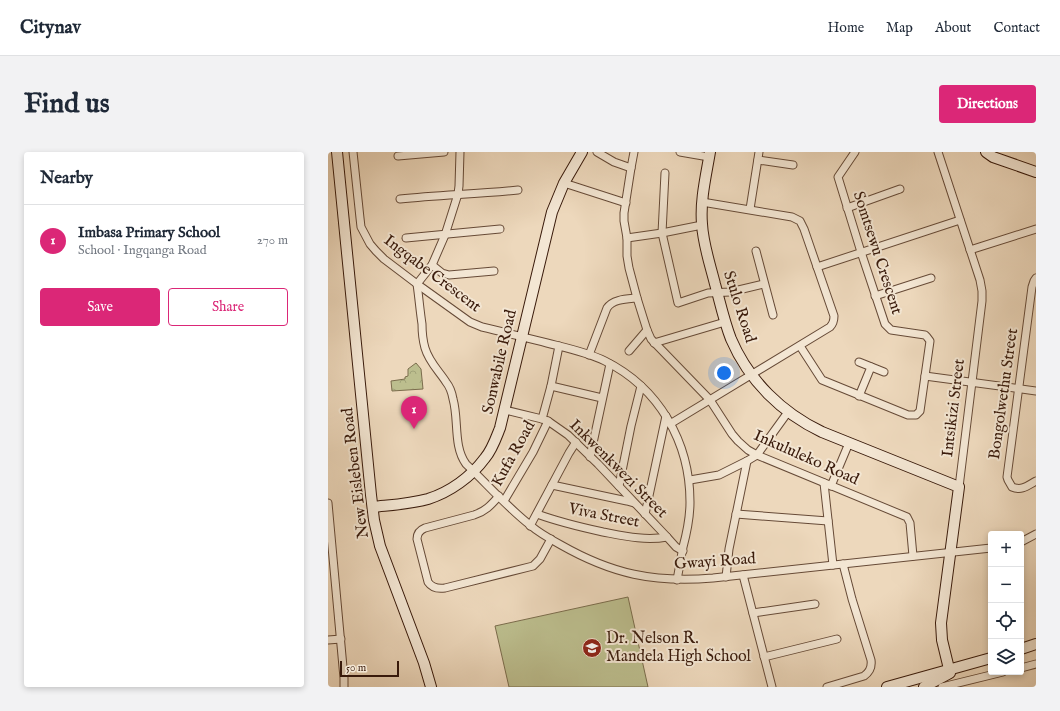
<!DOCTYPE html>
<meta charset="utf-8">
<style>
:root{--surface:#fff;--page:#f2f2f3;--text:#1f2937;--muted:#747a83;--line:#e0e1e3;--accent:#db2777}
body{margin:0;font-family:"IM FELL English",serif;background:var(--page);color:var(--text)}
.controls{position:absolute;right:12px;bottom:12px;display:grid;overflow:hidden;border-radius:4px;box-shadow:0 2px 6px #0003}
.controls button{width:36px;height:36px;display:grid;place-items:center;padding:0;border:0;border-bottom:1px solid var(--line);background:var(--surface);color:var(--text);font:20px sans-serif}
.scale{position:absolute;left:12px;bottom:10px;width:59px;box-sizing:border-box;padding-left:4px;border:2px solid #391a0b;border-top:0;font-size:11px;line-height:14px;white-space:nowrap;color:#391a0b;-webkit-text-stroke:3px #f3e6d3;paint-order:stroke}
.you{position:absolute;left:396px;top:221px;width:14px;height:14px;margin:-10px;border:3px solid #fff;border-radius:50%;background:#1a73e8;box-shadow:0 0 0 6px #1a73e833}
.badge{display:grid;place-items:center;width:26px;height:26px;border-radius:50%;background:var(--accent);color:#fff;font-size:13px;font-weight:700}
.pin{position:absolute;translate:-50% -33px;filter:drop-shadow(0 1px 2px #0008)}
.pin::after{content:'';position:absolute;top:21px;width:14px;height:12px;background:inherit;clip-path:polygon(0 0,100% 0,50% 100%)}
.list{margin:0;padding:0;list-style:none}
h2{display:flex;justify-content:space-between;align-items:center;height:52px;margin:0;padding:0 16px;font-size:17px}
h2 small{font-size:13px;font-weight:400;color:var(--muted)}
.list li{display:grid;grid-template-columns:26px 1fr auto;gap:12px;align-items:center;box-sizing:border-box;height:72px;padding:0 16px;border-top:1px solid var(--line)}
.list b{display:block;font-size:15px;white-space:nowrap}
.list p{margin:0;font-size:13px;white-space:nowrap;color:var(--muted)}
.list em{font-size:13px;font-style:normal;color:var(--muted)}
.actions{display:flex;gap:8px;padding:12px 16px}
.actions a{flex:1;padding:9px 0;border:1px solid var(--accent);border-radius:4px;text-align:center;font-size:14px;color:var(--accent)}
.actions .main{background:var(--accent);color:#fff}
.icon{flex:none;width:22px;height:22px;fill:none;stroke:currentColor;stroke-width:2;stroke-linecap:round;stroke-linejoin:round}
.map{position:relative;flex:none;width:708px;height:535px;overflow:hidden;border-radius:4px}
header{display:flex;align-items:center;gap:24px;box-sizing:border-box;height:56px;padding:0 20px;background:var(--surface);border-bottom:1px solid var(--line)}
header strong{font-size:19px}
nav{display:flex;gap:22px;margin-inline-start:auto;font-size:14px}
.intro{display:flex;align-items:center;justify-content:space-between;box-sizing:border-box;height:96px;padding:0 24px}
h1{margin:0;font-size:28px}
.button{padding:10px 18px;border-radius:4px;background:var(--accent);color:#fff;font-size:14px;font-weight:700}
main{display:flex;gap:24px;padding:0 24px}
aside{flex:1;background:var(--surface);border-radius:4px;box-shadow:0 2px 6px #0003}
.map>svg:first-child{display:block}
</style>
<header>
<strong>Citynav</strong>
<nav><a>Home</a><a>Map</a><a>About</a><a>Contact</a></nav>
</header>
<div class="intro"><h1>Find us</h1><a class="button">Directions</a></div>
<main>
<aside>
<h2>Nearby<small></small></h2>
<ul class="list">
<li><span class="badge">1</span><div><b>Imbasa Primary School</b><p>School · Ingqanga Road</p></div><em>270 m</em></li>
</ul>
<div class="actions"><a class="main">Save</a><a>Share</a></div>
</aside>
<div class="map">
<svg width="708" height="535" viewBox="0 0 708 535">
<defs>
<pattern id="forest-crowns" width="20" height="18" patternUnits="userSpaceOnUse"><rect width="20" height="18" fill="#bcbe8e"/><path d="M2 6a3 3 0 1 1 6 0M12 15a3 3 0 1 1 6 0" fill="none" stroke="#a2a379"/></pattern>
</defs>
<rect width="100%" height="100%" fill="#edd8bc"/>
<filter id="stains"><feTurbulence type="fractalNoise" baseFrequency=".005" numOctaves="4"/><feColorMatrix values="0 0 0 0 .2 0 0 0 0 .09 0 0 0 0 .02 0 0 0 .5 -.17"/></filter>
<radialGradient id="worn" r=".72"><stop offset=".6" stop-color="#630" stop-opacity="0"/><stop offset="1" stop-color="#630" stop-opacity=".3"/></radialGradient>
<polygon fill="url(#forest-crowns)" stroke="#7a6c4c" points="88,211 93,217 95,237 64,239 63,229 77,227 77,225 80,224 80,217"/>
<polygon fill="#bcbe8e" stroke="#7a6c4c" points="300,445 320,535 181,535 167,474"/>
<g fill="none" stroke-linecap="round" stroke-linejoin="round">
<defs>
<g id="street">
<path d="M 25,0 L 32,66 L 33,75 L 42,92 L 48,99 L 56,107 L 89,132 L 142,170 L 154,175 C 176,180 198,186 219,191 C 239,196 259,200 277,209 C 331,236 362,290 362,350 C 362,365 359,380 355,395 C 353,406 351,417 349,428"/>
<path d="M 132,0 L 131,34 L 130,42 L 117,83 L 104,113 L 89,132 C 91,146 92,159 94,172 C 94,180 95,189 97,196 C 101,210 111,219 118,230 C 122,235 124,241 125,247 C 131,268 125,294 138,312 C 159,332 179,355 202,373 C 211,381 222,387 233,393 C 284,422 326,431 385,426 L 663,396"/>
<polyline points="269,0 286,10 303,16"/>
<polyline points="306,0 303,16 296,61 296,69 299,86 299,104 301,116 309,146 319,178 323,187 382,248 404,282 410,289 420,298 429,303 579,365 582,371 585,404"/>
<polyline points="352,0 381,5"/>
<polyline points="610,0 652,128 654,139 654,149 631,335"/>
<polyline points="70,4 116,0"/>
<polyline points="430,8 465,13"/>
<polyline points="337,21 334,81 350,151 380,141 402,140 436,132"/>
<polyline points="236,31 298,51"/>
<path d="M 72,47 C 112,43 151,42 190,38"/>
<polyline points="519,56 572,37"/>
<polyline points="422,57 431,0"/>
<polyline points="78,86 172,77"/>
<polyline points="299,86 334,81 374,73"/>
<polyline points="642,98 708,77"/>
<polyline points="428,99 445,163"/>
<polyline points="104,113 114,121 121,123 166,119"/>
<polyline points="489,115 632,68"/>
<path d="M 708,126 L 706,129 L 704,135 L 679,325 L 680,328 L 684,335 C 694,339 699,334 708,329"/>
<polyline points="547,144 603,126"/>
<polyline points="326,191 397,170"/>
<polyline points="472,194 494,228 580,263 588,263 592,259 602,189 599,185 597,183 563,178 557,172 533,100 510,25 527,0"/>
<polyline points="301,199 319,178"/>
<path d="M 261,203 L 279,156 C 285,147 299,147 309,146"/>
<polyline points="531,210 556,220"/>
<polyline points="597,224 708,239"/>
<polyline points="223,234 274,246"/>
<polyline points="531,244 543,215"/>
<polyline points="177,258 214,267 220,269 240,283 270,312 339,385 348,395 355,399"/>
<polyline points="214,267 223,234 231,194"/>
<path d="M 342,272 L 502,175 C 505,172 506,169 506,164 L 476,77 L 472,69 L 464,65 L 374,50"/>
<polyline points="262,305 282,212"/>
<polyline points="362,328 391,323 419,309 429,303 460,260"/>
<polyline points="496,331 505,413"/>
<polyline points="224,333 299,349 306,351"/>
<polyline points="291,334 303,274 313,234"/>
<polyline points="503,334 521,291"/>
<path d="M 171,344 C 163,353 158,359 146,363 L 97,376 C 92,378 89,382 89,387 L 100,430 C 104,436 110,437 117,436 L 205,414 L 212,407 L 223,387"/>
<polyline points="176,349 205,300 220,269"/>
<polyline points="0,351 16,526 16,535"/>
<path d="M 209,362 C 231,370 252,375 275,380 C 296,384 317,389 339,385"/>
<polyline points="317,362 319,353 338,264"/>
<polyline points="408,362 500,369"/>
<polyline points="202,374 241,301 248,290"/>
<polyline points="693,390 708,382"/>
<polyline points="415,423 444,535"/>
<polyline points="398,425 401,397 419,309"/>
<polyline points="425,461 487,452"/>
<polyline points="0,488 13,487"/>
<polyline points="436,505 509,487"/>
<polyline points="693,516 708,512"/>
<path d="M 499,535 L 536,524 C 542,520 544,515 543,508 L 524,447 L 515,412"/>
<polyline points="614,535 675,520"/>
</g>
<g id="secondary">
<polyline points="9,0 43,343 46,368 52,394 96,511 103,535"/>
<path d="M 382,0 C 378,24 372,48 374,72 C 375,92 382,112 387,132 C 392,150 396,169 403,187 C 421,229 454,261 494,280 L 631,335 L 613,471 L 614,488 L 622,521"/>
<polyline points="658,0 665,5 708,20"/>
<path d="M 45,355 C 63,353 82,352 100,347 C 122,340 143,325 157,306 C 164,298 168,286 172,276 L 224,60 L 236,31 L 254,0"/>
<polyline points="693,497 708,492"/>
<polyline points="559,535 663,506"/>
<polyline points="596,535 620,522"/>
</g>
</defs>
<use href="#street" stroke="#664a37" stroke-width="9"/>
<use href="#secondary" stroke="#391a0b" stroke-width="12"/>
<use href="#street" stroke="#f3e6d3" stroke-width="7"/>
<use href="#secondary" stroke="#f3e6d3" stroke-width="10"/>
</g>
<defs>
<symbol id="school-disc" viewBox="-11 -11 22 22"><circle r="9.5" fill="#8f2418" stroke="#f3e6d3"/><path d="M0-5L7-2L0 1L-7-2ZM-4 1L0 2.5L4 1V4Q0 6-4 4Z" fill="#fff"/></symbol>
</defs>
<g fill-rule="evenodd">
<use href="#school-disc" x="253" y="485" width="22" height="22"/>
</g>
<g text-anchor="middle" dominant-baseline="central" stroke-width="4" stroke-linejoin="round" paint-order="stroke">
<g font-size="16" fill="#391a0b" stroke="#f3e6d3">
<text transform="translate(549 101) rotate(72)">Somtsewu Crescent</text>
<text transform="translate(104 122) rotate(37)">Ingqabe Crescent</text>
<text transform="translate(411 155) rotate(72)">Stulo Road</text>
<text transform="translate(172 210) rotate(-77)">Sonwabile Road</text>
<text transform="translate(676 242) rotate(-82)">Bongolwethu Street</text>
<text transform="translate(626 256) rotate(-83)">Intsikizi Street</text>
<text transform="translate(186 302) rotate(-61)">Kufa Road</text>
<text transform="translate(478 306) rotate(24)">Inkululeko Road</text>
<text transform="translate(290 317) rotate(45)">Inkwenkwezi Street</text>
<text transform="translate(28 321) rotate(-97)">New Eisleben Road</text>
<text transform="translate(276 364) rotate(11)">Viva Street</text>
<text transform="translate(387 410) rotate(-4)">Gwayi Road</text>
</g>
<g font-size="16" fill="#391a0b" stroke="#f3e6d3" text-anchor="start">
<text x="278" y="487">Dr. Nelson R.<tspan x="278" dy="18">Mandela High School</tspan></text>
</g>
</g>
<rect width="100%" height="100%" filter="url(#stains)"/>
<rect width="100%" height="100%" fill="url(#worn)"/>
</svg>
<div class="controls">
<button>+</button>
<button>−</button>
<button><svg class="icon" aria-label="locate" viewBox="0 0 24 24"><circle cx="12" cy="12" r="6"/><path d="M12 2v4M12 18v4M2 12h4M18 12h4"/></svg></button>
<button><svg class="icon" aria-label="layers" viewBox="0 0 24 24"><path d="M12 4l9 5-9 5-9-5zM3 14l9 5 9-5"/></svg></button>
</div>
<div class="scale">50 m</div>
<div class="you"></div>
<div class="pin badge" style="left:86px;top:277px">1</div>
</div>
</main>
